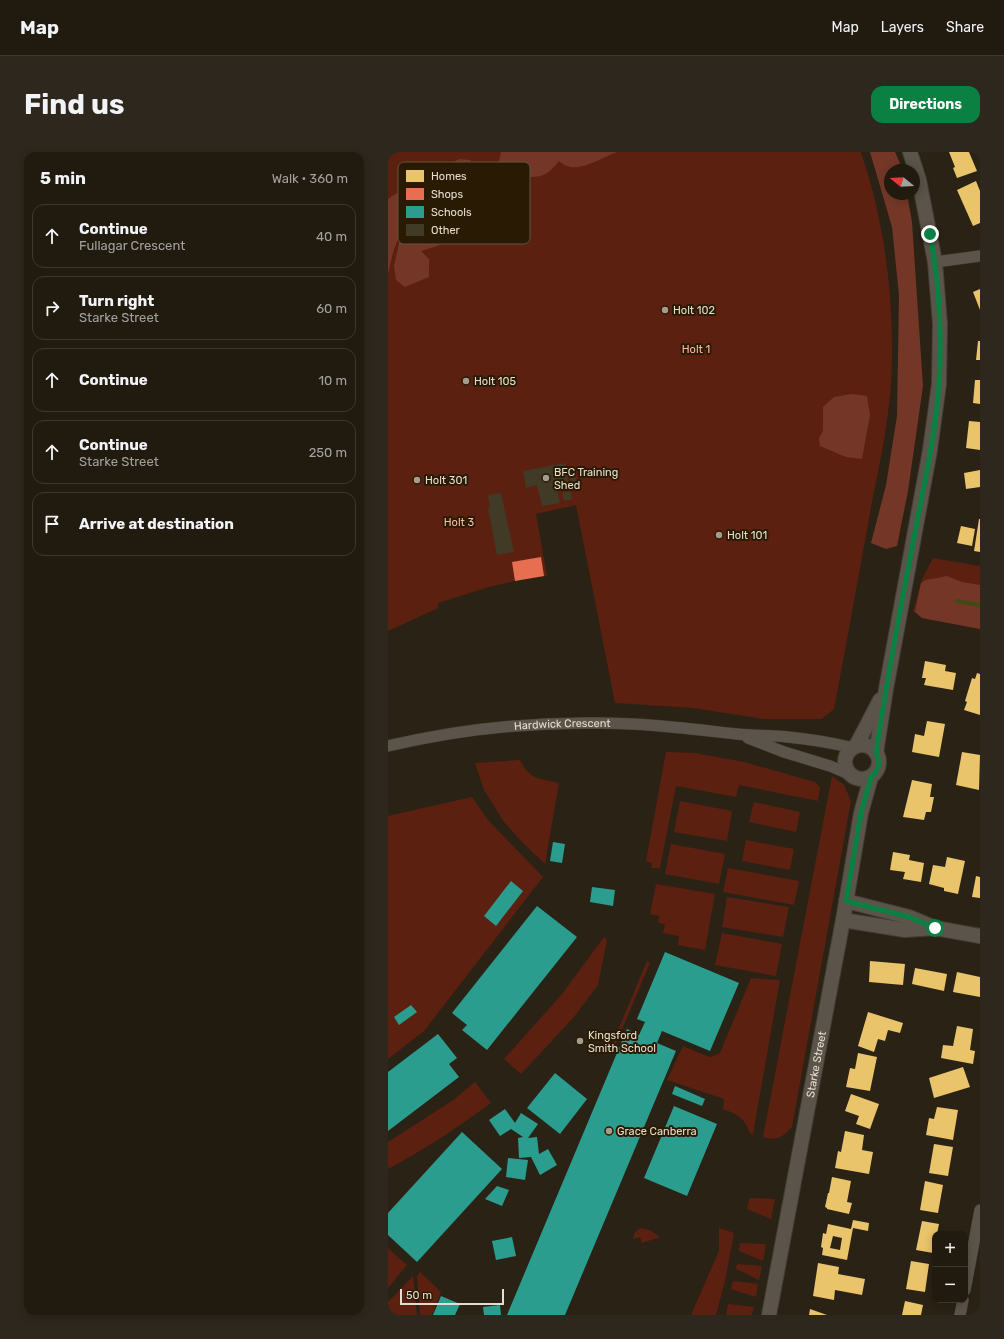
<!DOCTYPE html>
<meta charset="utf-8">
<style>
:root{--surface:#201a0f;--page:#2d271d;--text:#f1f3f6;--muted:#a2a19e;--line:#3d382f;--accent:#0b8043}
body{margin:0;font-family:Rubik,sans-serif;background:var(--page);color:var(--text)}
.controls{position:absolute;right:12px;bottom:12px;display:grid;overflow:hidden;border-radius:8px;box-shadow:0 2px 10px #0003}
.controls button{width:36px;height:36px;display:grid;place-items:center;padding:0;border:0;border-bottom:1px solid var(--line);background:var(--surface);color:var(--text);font:20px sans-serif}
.compass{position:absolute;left:496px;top:12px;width:36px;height:36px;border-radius:50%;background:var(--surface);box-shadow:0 2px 10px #0003;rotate:288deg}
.scale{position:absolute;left:12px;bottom:10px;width:104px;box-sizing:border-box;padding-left:4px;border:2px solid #e7ddce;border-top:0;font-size:11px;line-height:14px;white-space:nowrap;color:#e7ddce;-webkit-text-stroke:3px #291b03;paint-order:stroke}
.stop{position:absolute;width:12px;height:12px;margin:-9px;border:3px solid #0b8043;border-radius:50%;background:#fff}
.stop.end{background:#0b8043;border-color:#fff;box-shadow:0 1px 4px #0008}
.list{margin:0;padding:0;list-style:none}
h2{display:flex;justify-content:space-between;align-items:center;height:52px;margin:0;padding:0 16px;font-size:17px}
h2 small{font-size:13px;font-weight:400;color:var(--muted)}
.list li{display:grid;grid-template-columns:26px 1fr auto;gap:12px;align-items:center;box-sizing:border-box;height:64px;margin:0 8px 8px;padding:0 8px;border:1px solid var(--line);border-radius:12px}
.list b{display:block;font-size:15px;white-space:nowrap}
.list p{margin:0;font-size:13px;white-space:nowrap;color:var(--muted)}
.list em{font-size:13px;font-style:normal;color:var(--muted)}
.icon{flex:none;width:22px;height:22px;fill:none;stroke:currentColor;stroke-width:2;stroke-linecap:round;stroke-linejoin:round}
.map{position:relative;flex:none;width:592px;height:1163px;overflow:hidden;border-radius:12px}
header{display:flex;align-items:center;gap:24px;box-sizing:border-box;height:56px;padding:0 20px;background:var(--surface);border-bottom:1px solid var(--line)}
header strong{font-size:19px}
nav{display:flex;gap:22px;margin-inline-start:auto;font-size:14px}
.intro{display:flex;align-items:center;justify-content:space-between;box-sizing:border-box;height:96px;padding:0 24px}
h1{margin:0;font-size:28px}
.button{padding:10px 18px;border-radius:12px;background:var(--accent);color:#fff;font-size:14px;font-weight:700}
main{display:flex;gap:24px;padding:0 24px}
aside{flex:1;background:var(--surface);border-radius:12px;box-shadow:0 2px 10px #0003}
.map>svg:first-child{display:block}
</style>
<header>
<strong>Map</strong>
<nav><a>Map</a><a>Layers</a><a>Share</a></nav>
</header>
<div class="intro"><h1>Find us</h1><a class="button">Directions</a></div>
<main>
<aside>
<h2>5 min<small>Walk · 360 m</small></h2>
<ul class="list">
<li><svg class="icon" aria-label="ahead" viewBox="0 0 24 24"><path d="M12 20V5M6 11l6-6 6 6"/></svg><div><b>Continue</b><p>Fullagar Crescent</p></div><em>40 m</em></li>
<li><svg class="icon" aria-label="right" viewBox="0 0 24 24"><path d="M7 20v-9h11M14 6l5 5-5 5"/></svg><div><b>Turn right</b><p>Starke Street</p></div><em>60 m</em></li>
<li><svg class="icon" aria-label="ahead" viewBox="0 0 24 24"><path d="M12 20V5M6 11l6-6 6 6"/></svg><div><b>Continue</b></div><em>10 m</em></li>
<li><svg class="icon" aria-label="ahead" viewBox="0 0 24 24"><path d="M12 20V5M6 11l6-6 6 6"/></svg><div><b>Continue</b><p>Starke Street</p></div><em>250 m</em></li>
<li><svg class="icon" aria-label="arrive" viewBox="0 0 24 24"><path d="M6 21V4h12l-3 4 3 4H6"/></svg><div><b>Arrive at destination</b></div></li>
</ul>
</aside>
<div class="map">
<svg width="592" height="1163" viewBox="0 0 592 1163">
<rect width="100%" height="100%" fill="#2a2214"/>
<g fill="#5c2011">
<path d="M 0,0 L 473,0 C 495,66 505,135 504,205 C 504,255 493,305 483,355 C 471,422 459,489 446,557 L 434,567 L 375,567 L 305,556 L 227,551 L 188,353 L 148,362 L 159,424 L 127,429 L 101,435 L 50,451 L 50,456 L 0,479 Z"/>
<polygon points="545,406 592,414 592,477 534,466 525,459 534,427"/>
<polygon points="278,600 307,601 356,610 427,630 432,635 430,649 351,633 348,645 288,634 272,716 263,716 264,711 258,709"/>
<path d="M 132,608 C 142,628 151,626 171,631 L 157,712 L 134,690 L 116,670 L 96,638 L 87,611 Z"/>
<path d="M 444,624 L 456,633 L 463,649 L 404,975 C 393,986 390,989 375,985 Z"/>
<polygon points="84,645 100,668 155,725 36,879 0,907 0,664"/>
<polygon points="292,649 344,659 339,689 286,680"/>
<polygon points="366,650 412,660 408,680 361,670"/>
<polygon points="358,688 406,697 402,718 354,709"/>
<polygon points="283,692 337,702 331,732 277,722"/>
<polygon points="340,716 411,729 406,753 335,740"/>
<polygon points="268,732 327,742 317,798 290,793 291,784 275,781 277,772 270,771 271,764 262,762"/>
<polygon points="339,745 401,755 395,785 334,775"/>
<polygon points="334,781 394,792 388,824 327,813"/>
<polygon points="216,785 219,788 210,833 186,865 133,922 116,907 174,842"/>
<polygon points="259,809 262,811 226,896 223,895"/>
<path d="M 363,826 L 392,828 L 365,982 L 362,981 C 355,964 350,963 335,957 L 336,947 L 279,928 L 295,894 L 321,905 L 325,904 L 332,901 Z"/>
<path d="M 87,930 L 103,951 C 70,975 36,998 0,1017 L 0,990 L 64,949 Z"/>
<polygon points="362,1046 387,1047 383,1067 359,1057"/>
<polygon points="253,1076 262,1078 272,1085 254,1091 252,1085 245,1087 247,1080"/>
<polygon points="331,1076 346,1081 337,1129 328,1163 303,1163 331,1099"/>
<polygon points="352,1091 378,1092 375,1109 351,1099"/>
<polygon points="0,1096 19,1113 0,1136"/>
<polygon points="349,1112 374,1114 371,1128 348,1117"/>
<polygon points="32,1120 53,1140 44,1163 32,1163 29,1124"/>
<polygon points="25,1124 29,1163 0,1163 0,1150"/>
<polygon points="345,1129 370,1132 368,1145 343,1137"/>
<polygon points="340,1152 366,1155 364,1163 338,1163"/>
</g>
<g fill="#743727">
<path d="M 113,0 L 229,0 C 211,6 188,25 171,9 C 161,21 157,25 142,25 L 137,32 L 122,45 C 106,44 102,43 95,27 L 100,19 L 110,13 Z"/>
<polygon points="482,0 507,0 514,16 514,18 502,18 502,42 519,42 524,70 535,234 520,339 509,394 498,397 483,391 498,333 509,264 511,143 504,75"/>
<path d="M 71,7 L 82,8 L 85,15 L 81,25 L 74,32 L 82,46 L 67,85 L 49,94 L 33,99 L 41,107 L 41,125 L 17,135 L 8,128 L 6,114 L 12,87 L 11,84 L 6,97 L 0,121 L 0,47 L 7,42 L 20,38 L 26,26 L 36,13 C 51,18 57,15 71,7 Z"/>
<polygon points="464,242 479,244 482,263 474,307 458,305 432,294 431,286 435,279 435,255 446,245"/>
<polygon points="559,424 574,430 592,433 592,477 534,466 527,460 533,431 538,428"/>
</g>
<g fill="#e9c46a" fill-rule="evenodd">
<polygon points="561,0 581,0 589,19 569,26 565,16 567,15"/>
<polygon points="588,29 592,39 592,71 585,74 569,38"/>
<polygon points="592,137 592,158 585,140"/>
<polygon points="590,189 592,189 592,208 588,208"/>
<polygon points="587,228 592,228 592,252 585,251"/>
<polygon points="581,269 592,270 592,298 578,296"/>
<polygon points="592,318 592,335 578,337 576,321"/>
<polygon points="591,367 592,367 592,400 586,399"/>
<polygon points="573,374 587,377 584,394 569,391"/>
<polygon points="537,509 558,513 557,519 568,521 565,538 536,533 538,526 534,526"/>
<polygon points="589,521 592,522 592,563 576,558 579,550 577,549 584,526 587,527"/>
<polygon points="539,569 557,572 551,605 524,600 527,582 536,584"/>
<polygon points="574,600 592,603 591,638 568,633"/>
<polygon points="524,628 544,632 542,645 546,645 543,660 538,660 536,668 515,665"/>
<polygon points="505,700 522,703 521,708 536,711 533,730 515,727 517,720 502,718"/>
<polygon points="559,705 577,709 570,742 556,739 556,736 541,732 545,713 557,715"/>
<polygon points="588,724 592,725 592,746 584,745"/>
<polygon points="482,809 517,812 515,833 481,830"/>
<polygon points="527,816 559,822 556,839 524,832"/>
<polygon points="569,820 592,825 592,845 565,840"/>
<polygon points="480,860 515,871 512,881 500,878 497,889 490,887 486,900 470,894"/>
<polygon points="569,874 585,877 582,898 587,899 585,912 553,906 555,893 565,894"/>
<polygon points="470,901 489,905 482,939 458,935 462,916 467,917"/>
<polygon points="575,915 582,935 546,946 541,926"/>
<polygon points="463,942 491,952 482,977 468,972 471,964 457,959"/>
<polygon points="549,955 570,958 565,988 538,983 541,966 546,967"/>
<polygon points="457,979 476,983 474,998 485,1000 481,1022 447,1016 450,999 453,1000"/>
<polygon points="546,992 565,995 560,1024 541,1021"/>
<polygon points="444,1025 463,1029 459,1050 464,1051 461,1062 439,1057 439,1056 437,1055 440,1041 441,1041"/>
<polygon points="537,1029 555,1033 550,1061 532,1058"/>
<path d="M 465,1068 L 481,1071 L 480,1079 L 465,1076 L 459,1108 L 434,1103 L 435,1096 L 433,1095 L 435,1081 L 438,1082 L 440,1072 L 463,1077 ZM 445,1084 L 454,1086 L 452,1098 L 442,1096 Z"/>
<polygon points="534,1069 551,1072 549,1082 547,1082 545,1101 528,1098"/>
<polygon points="523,1109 541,1112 537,1140 518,1137"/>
<polygon points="430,1111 451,1115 450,1122 477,1127 474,1143 447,1138 446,1148 425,1144"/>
<polygon points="517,1149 535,1153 533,1163 514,1163"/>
<polygon points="422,1157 439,1163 421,1163"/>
</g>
<polygon fill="#e76f51" points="153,405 156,424 127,429 124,410"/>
<g fill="#2a9d8f">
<polygon points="165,690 177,692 174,711 162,709"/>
<polygon points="123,729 135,739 108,774 96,764"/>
<polygon points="204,735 227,738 225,754 202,750"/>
<polygon points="149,754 189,785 99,898 74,878 79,873 64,861"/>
<polygon points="277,800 351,831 322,899 274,879 269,891 288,899 177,1163 119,1163 239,877 251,883 257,870 249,867"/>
<polygon points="23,853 29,860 11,873 6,865"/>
<polygon points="50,882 69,906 61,912 71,925 0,979 0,920"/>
<polygon points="167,921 199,947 172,982 139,956"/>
<polygon points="287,934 317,947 314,954 284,942"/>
<polygon points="286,954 329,972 299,1044 256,1026"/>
<polygon points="117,957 127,971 133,961 150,972 140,986 149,985 151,1002 160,997 169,1013 152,1023 143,1005 131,1006 130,986 135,985 123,977 112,984 101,968"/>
<polygon points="74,980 114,1017 29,1110 0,1083 0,1061"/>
<polygon points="120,1006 140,1008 137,1028 118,1025"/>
<polygon points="109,1034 121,1038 114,1054 97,1047"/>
<polygon points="124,1085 128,1104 108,1108 104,1089"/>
<polygon points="53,1144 72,1152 67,1163 45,1163"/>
<polygon points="112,1153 113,1163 96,1163 95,1155"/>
</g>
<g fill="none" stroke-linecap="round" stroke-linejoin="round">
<polyline stroke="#404a15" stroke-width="4" points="569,449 592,453"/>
</g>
<g fill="#403a27">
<polygon points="177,311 181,335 169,337 172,351 154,354 149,333 138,336 135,319"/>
<polygon points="186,315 188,329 183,330 181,316"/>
<polygon points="183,339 184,347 176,349 174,341"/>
<polygon points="113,341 126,400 109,403 100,356 102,355 100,343"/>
</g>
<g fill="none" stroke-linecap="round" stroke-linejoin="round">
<defs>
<g id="minor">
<polyline points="547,110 592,104"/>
<polyline points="360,586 396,600 442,614 461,622"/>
<path id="s1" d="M 0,594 C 68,578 140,570 210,571 C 257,571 303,577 349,582 C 366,584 383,583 400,585 C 422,587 444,591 466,596"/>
<polyline points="577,1138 592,1058"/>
<polyline points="572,1163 575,1148"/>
</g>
<g id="tertiary">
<circle cx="474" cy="610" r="17"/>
<polyline points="468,594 492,548"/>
<polyline points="488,601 498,537 542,298 551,232 552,172 547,110 531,28 522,0"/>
<polyline points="458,749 521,765 545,775"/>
<polyline points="455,768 517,778 547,776 592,784"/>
<path id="s2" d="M 381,1163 L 455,768 L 473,661 L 483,625"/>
</g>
</defs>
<use href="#minor" stroke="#453e34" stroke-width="12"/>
<use href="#tertiary" stroke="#453e34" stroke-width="16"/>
<use href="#minor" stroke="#5b544b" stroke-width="11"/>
<use href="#tertiary" stroke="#5b544b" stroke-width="14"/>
</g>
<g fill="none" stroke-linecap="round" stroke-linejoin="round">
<path stroke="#0b8043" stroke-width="5" d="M 542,82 C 551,131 554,182 551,232 C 547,289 533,345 523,401 C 510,468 498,534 488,601 C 493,609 491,618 483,625 L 473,661 L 458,749 L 521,765 L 547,776"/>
</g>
<g fill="#a59c8d" stroke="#291b03" stroke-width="1.5">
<circle cx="277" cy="158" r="4"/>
<circle cx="78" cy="229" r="4"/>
<circle cx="158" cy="326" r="4"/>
<circle cx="29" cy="328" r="4"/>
<circle cx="331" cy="383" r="4"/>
<circle cx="192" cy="889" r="4"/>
<circle cx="221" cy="979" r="4"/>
</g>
<g text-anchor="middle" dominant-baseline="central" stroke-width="4" stroke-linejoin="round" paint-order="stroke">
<g font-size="11" fill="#e7ddce" stroke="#291b03" text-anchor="start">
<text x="285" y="158">Holt 102</text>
<text x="86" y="229">Holt 105</text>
<text x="166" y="320">BFC Training<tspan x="166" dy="13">Shed</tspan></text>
<text x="37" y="328">Holt 301</text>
<text x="339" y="383">Holt 101</text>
<text x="200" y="883">Kingsford<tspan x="200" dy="13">Smith School</tspan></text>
<text x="229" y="979">Grace Canberra</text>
</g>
<g font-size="11" fill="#fcbbab" stroke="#291b03">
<text x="308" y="197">Holt 1</text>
<text x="71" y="370">Holt 3</text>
</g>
<g font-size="11" fill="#e7ddce" stroke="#291b03">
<text stroke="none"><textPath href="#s1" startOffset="176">Hardwick Crescent</textPath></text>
<text stroke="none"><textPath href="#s2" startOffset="255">Starke Street</textPath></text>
</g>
</g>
<rect x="10" y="10" width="132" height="82" rx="6" fill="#291b03" stroke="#625540" stroke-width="1"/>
<rect x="18" y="18" width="18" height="12" fill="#e9c46a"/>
<rect x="18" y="36" width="18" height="12" fill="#e76f51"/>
<rect x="18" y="54" width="18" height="12" fill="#2a9d8f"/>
<rect x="18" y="72" width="18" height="12" fill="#403a27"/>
<g font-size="11" fill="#e7ddce">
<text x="43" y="28">Homes</text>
<text x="43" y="46">Shops</text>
<text x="43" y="64">Schools</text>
<text x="43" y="82">Other</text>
</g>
</svg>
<div class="controls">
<button>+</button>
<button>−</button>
</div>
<svg class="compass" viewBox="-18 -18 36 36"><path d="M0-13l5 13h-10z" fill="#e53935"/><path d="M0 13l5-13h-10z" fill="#a2a19e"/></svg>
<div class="scale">50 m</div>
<div class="stop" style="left:547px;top:776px"></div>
<div class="stop end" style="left:542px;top:82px"></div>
</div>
</main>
